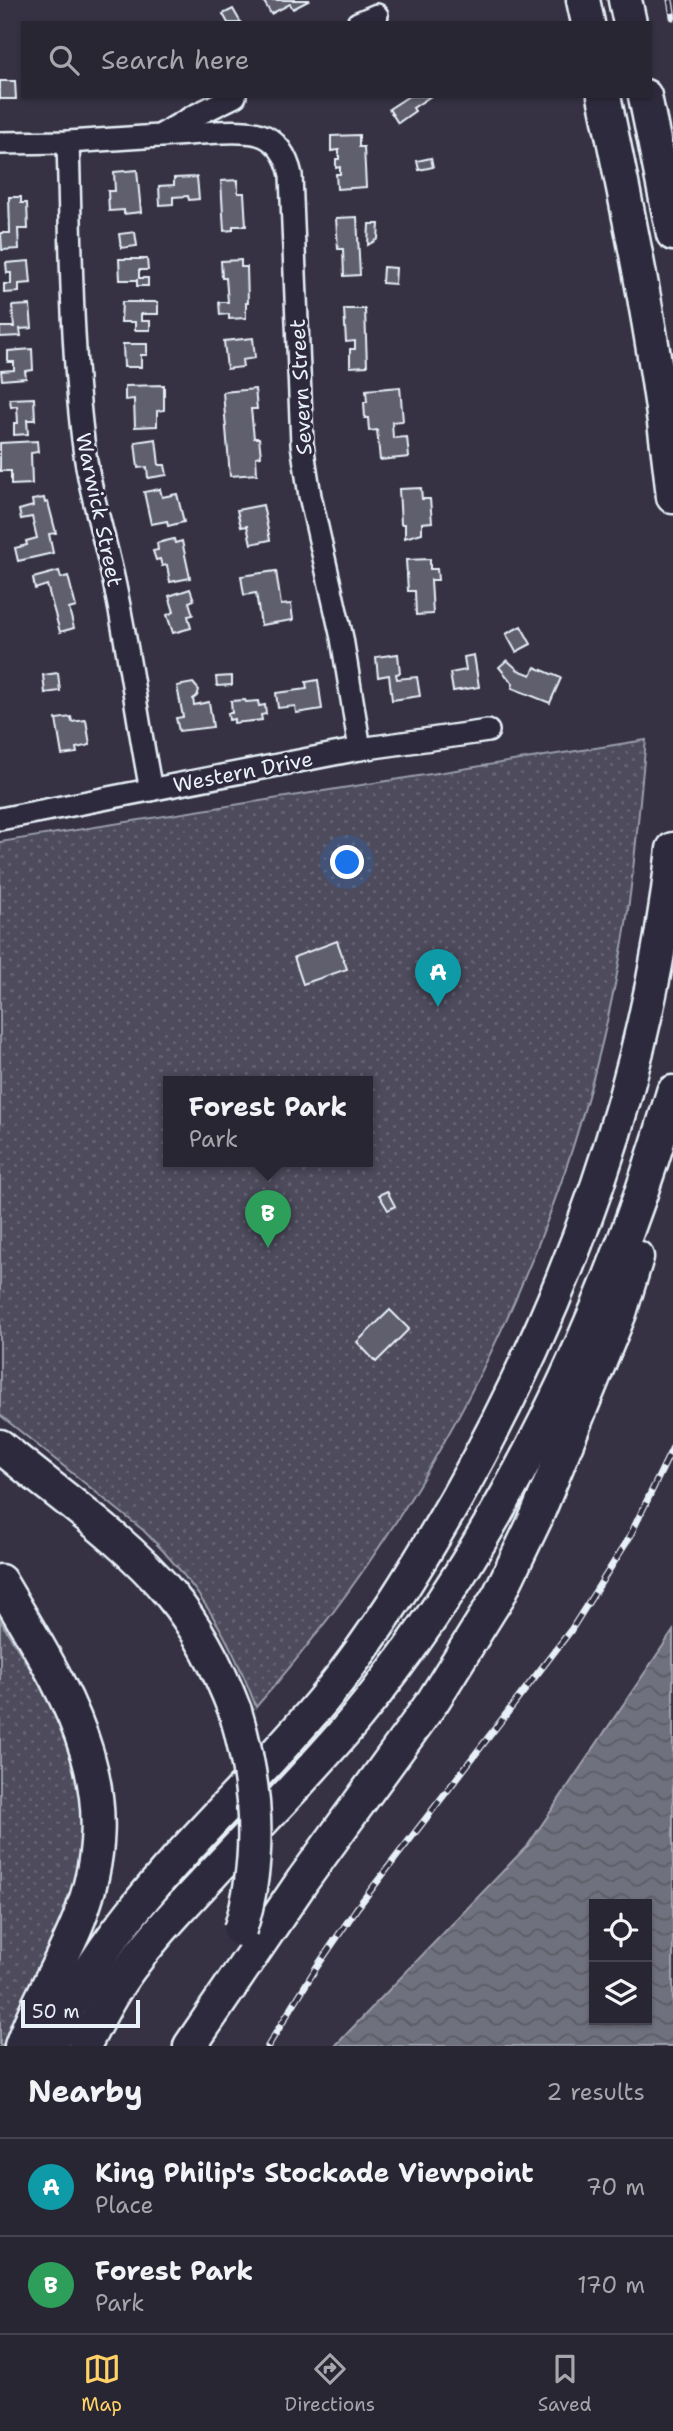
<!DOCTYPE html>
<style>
:root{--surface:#282633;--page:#34323f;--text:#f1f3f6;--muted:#a5a5ac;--line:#44434e;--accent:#ffd166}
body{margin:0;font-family:"Shantell Sans",sans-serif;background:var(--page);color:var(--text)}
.controls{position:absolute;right:21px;bottom:21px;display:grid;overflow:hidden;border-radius:0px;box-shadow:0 2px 5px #0004}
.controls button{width:63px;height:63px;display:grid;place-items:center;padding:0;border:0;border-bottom:2px solid var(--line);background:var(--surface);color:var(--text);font:35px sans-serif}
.scale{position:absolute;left:21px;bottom:18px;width:119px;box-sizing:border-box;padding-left:7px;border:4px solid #e8f1f8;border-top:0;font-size:19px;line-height:24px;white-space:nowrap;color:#e8f1f8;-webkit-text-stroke:5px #2f2a3d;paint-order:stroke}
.you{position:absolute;left:348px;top:863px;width:24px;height:24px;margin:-18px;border:5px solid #fff;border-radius:50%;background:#1a73e8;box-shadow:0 0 0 10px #1a73e833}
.badge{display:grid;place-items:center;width:46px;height:46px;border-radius:50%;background:var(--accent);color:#fff;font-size:23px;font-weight:700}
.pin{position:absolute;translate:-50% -58px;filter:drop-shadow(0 2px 4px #0008)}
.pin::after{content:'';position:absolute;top:37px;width:24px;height:21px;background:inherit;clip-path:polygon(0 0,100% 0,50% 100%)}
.popup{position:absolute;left:163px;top:1076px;width:210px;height:91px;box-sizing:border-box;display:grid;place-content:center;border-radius:0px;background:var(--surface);filter:drop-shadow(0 2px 5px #0005);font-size:23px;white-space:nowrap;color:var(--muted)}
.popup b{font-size:26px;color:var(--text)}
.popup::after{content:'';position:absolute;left:50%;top:100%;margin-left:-14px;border:14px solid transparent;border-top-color:var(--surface)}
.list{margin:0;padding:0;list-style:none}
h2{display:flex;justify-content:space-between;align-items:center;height:91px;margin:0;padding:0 28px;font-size:30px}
h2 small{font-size:23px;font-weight:400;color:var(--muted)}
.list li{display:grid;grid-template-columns:46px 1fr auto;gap:21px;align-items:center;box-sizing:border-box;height:98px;padding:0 28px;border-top:2px solid var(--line)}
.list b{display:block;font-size:26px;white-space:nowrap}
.list p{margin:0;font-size:23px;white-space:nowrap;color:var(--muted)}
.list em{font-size:23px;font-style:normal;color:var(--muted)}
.icon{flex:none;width:38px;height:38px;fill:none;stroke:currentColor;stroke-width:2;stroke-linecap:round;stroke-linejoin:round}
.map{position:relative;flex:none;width:673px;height:2046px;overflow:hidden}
.search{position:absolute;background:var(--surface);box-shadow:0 2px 5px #0004;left:21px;right:21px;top:21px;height:77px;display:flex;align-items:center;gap:18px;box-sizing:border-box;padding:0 24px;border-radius:0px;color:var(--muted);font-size:26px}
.sheet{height:287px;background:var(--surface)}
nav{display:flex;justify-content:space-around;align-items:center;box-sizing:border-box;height:98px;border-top:2px solid var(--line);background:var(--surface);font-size:19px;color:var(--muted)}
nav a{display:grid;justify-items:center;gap:4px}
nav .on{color:var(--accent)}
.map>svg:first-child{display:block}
</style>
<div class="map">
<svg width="673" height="2046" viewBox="0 0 673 2046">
<defs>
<pattern id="grass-dots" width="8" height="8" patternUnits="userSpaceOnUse" patternTransform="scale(1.75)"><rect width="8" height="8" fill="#4d4b5c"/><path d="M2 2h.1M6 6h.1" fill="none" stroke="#676574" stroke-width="1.8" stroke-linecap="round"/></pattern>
<pattern id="water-waves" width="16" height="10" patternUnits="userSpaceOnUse" patternTransform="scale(1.75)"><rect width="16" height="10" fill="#70717f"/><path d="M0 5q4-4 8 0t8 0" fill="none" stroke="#5b5c64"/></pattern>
</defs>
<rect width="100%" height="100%" fill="#363244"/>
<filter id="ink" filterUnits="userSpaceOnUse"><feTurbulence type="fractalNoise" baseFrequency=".0143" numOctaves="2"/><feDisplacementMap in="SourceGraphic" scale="14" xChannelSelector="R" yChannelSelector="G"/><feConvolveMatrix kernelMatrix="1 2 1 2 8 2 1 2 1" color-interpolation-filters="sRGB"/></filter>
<g filter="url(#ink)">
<g fill="url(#grass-dots)" stroke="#9a9eaa" stroke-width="2" fill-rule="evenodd">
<path d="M 646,740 C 639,805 635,871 624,936 C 576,1221 446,1491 256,1707 C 230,1636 197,1583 143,1530 L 0,1415 L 0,842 ZM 168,1082 L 368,1082 L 368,1162 L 168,1162 Z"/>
<polygon points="0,1620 53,1706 79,1771 84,1843 68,1909 4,2046 0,2046"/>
</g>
<path fill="url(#water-waves)" stroke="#a0a4af" stroke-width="2" fill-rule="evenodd" d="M 673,1631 L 673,2046 L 335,2046 L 528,1845 ZM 594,1904 L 647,1904 L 647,2020 L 594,2020 Z"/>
<g fill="#605e6e" stroke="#e8f1f8" stroke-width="2">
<polygon points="263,0 310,0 293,9 290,4 271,14"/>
<polygon points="233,9 241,23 228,23 223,14"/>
<polygon points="0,81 15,81 16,99 0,99"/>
<polygon points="409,96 431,96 413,108 415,111 398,123 389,109"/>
<polygon points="359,135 359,147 364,147 366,187 337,189 336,174 340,174 340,167 336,168 336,159 339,159 339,150 331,151 331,136"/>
<polygon points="431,158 433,167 419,170 417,161"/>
<polygon points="137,170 141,212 124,214 124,210 109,211 108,191 115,191 114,172"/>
<polygon points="197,177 199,199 189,200 188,196 173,197 173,204 160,205 159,186 174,185 174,178"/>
<polygon points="238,180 238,193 244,193 246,226 233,226 233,230 224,231 221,181"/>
<polygon points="9,197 21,197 21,203 27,203 28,229 18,229 19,249 2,250 1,233 10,233"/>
<polygon points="357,217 360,275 344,276 343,249 338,249 336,218"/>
<polygon points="369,224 379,224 378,239 368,245"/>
<polygon points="135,232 137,246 121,248 119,234"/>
<polygon points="119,259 147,259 148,270 139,270 139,278 148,278 148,286 137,286 137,280 120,280"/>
<polygon points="241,260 241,267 247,267 248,303 246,303 246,318 229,319 229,314 220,315 219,302 228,302 226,278 222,278 221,261"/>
<polygon points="29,261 31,283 19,284 19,292 4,293 4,284 11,284 11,273 7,273 6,263"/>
<polygon points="383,267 396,268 395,284 382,283"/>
<polygon points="122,302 158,302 158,314 141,314 141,321 150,321 150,330 135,330 135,322 121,322"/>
<polygon points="30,305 32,328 20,329 21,336 0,337 0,327 14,327 12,306"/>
<polygon points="344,309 365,309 367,366 350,367 350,349 355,349 355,341 346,342"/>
<polygon points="253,338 255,358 242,360 243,367 227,369 224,341"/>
<polygon points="123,344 147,344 147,355 141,355 141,367 124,367"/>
<polygon points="32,349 33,370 25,371 26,378 2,380 1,371 14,370 14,362 8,362 8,351"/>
<polygon points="164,385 164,410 157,411 157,426 135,427 134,399 125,400 125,386"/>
<polygon points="400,387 403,421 392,422 393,438 407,437 409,457 380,460 377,430 369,431 368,418 365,418 364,402 367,402 366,390"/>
<polygon points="255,389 257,409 251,409 254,438 259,438 261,456 256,457 257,474 230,476 223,392"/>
<polygon points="34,398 35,420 27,420 28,434 14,435 14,423 18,423 17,406 11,407 10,399"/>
<polygon points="156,439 159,465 165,465 167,475 148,478 147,467 138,468 135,442"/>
<polygon points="37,441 38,452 31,453 32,484 11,485 11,471 0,471 0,443"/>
<polygon points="421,488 422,499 430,499 432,522 422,523 422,533 405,538 405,524 401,524 399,489"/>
<polygon points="160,489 162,497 177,494 184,522 168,526 167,521 151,524 144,492"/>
<polygon points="44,498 45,503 48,502 56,533 49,534 53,553 18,561 15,548 27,545 26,541 37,538 32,517 21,519 19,510 33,506 32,500"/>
<polygon points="263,505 270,540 251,544 247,526 241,527 237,510"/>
<polygon points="174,539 175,543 182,541 190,578 170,582 167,565 162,566 160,559 156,560 153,551 158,550 157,543"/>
<polygon points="430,559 430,569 437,569 438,580 431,580 433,614 416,615 415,591 408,591 406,560"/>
<polygon points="59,571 61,578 68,576 76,607 69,609 74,628 60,632 47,585 35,589 33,578"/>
<polygon points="276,571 281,605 291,604 293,620 261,625 256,593 244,595 241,576"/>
<polygon points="190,589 194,600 189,602 193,615 188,616 191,628 173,633 167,615 174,612 169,596"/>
<polygon points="521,626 531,644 516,652 506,634"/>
<polygon points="398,654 400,673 396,674 397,679 417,677 420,696 392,700 389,675 378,677 376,657"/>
<polygon points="474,655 479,687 453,691 450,673 466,670 464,657"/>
<polygon points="507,660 518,670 531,675 535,667 561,678 550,703 512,688 513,684 499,667"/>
<polygon points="58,673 60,691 45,693 43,675"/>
<polygon points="232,676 232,685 217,686 216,677"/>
<polygon points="318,680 322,709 296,713 295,706 278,708 276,693 307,689 306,682"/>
<polygon points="193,683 199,690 197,696 193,699 194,705 209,702 213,727 179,731 176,718 183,717 177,686"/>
<polygon points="245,700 246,702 258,701 259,706 265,705 266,714 261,715 262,720 234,723 234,719 229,720 228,713 232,713 231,701"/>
<polygon points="71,717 72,722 86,720 90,745 76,748 77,753 62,755 56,719"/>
<polygon points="337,941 347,969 303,984 294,957"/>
<polygon points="387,1191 395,1206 388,1210 379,1195"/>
<polygon points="390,1310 409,1329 376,1362 357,1342"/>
</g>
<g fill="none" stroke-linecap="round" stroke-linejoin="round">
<defs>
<g id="minor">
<polyline points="358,23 377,15"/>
<path d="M 159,136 C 182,135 238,128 258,134 C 277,139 287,157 291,175 L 302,444 L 310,496 L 342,638 L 360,749"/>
<path d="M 68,142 C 71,241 71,342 83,440 C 89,492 106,540 116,591 C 130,657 138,724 151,790"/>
<polyline points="0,143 68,142 159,136 192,117 235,96"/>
<polyline points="0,819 360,749 488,731"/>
</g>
<g id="highway">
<polyline points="583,0 588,23"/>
<polyline points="625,0 630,23"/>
<path d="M 604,96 C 632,229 659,362 673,497"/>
<polyline points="645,96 673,234"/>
<path d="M 0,1446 C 57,1494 122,1537 170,1594 C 198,1628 219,1669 235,1711"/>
<path d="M 0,1581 C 65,1692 131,1786 79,1919 C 62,1963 36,2002 21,2046"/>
<path d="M 50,2046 C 110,1905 232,1811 327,1695 C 376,1634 417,1567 456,1499 C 568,1300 649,1077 673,849"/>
<path d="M 84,2046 C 98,2019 112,1992 130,1968 C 155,1934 184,1904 213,1873 C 261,1822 311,1772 356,1718 C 500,1544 611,1309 673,1092"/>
<polyline points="190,2046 303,1880 433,1701 499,1595 536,1518 620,1313 637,1257"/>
</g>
</defs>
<use href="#minor" stroke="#e8f1f8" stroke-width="26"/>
<use href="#highway" stroke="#e8f1f8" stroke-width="37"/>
<use href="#minor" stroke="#2f2a3d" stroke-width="21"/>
<use href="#highway" stroke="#2f2a3d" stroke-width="32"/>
<defs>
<g id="rail">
<polyline points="670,0 673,17"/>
<polyline points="268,2046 316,1968 357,1908 571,1630 628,1540 673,1447"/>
</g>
</defs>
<use href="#rail" stroke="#e8f1f8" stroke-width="7"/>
<use href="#rail" stroke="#2f2a3d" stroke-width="4.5" stroke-dasharray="13" stroke-linecap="butt"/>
<defs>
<path id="highway-bridge" d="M 235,1711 C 257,1784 263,1857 240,1930"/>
</defs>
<use href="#highway-bridge" stroke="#e8f1f8" stroke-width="37" stroke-linecap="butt"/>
<use href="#highway-bridge" stroke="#2f2a3d" stroke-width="32"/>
</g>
</g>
<g text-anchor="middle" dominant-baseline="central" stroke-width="6" stroke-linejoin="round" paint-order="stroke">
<g font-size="21" fill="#e8f1f8" stroke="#2f2a3d">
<text transform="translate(301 387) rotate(-93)">Severn Street</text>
<text transform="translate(99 510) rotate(78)">Warwick Street</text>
<text transform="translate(243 772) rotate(-11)">Western Drive</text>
</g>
</g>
</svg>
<div class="controls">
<button><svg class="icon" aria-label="locate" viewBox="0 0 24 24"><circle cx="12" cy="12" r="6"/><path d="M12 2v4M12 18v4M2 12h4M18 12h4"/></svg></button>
<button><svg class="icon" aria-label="layers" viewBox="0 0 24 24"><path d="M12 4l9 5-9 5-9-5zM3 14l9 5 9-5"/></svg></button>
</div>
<div class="scale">50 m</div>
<div class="you"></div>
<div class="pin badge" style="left:438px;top:1007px;background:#0f9aa8">A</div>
<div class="pin badge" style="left:268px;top:1248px;background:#2e9e5b">B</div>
<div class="popup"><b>Forest Park</b>Park</div>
<div class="search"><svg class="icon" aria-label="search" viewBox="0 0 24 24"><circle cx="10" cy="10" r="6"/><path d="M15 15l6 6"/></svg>Search here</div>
</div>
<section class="sheet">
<h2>Nearby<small>2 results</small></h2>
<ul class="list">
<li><span class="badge" style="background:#0f9aa8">A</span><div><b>King Philip's Stockade Viewpoint</b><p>Place</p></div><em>70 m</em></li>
<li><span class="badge" style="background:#2e9e5b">B</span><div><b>Forest Park</b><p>Park</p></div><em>170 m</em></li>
</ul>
</section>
<nav>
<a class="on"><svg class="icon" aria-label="map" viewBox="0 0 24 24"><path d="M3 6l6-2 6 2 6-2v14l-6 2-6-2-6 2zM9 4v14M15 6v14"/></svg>Map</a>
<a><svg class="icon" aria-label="directions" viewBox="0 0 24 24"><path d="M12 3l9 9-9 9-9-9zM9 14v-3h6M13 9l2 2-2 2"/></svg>Directions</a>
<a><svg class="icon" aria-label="saved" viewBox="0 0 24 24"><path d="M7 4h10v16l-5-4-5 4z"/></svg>Saved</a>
</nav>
